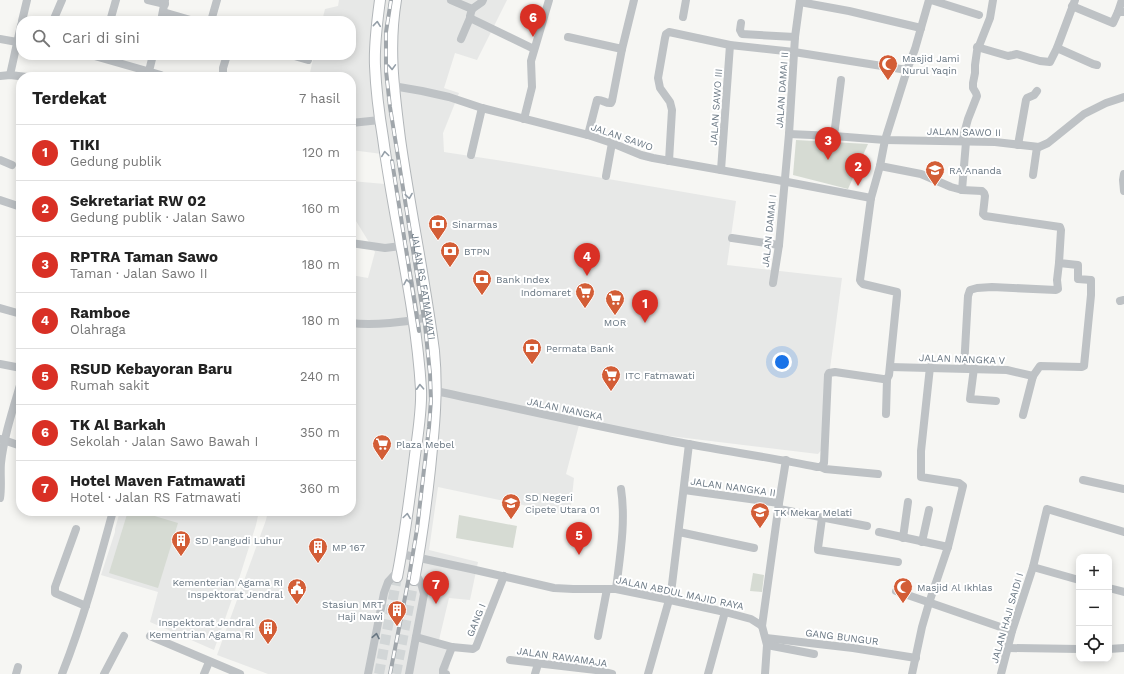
<!DOCTYPE html>
<html lang="id">
<meta charset="utf-8">
<style>
:root{--surface:#fff;--page:#f6f6f6;--text:#222;--muted:#767676;--line:#e0e0e0;--accent:#d93025}
body{margin:0;font-family:"Work Sans",sans-serif;background:var(--page);color:var(--text)}
.controls{position:absolute;right:12px;bottom:12px;display:grid;overflow:hidden;border-radius:8px;box-shadow:0 2px 10px #0003}
.controls button{width:36px;height:36px;display:grid;place-items:center;padding:0;border:0;border-bottom:1px solid var(--line);background:var(--surface);color:var(--text);font:20px sans-serif}
.you{position:absolute;left:782px;top:362px;width:14px;height:14px;margin:-10px;border:3px solid #fff;border-radius:50%;background:#1a73e8;box-shadow:0 0 0 6px #1a73e833}
.badge{display:grid;place-items:center;width:26px;height:26px;border-radius:50%;background:var(--accent);color:#fff;font-size:13px;font-weight:700}
.pin{position:absolute;translate:-50% -33px;filter:drop-shadow(0 1px 2px #0008)}
.pin::after{content:'';position:absolute;top:21px;width:14px;height:12px;background:inherit;clip-path:polygon(0 0,100% 0,50% 100%)}
.list{margin:0;padding:0;list-style:none}
h2{display:flex;justify-content:space-between;align-items:center;height:52px;margin:0;padding:0 16px;font-size:17px}
h2 small{font-size:13px;font-weight:400;color:var(--muted)}
.list li{display:grid;grid-template-columns:26px 1fr auto;gap:12px;align-items:center;box-sizing:border-box;height:56px;padding:0 16px;border-top:1px solid var(--line)}
.list b{display:block;font-size:15px;white-space:nowrap}
.list p{margin:0;font-size:13px;white-space:nowrap;color:var(--muted)}
.list em{font-size:13px;font-style:normal;color:var(--muted)}
.icon{flex:none;width:22px;height:22px;fill:none;stroke:currentColor;stroke-width:2;stroke-linecap:round;stroke-linejoin:round}
.map{position:relative;flex:none;width:1124px;height:674px;overflow:hidden}
.search{position:absolute;background:var(--surface);box-shadow:0 2px 10px #0003;left:16px;top:16px;width:340px;height:44px;display:flex;align-items:center;gap:10px;box-sizing:border-box;padding:0 14px;border-radius:16px;color:var(--muted);font-size:15px}
.panel{position:absolute;background:var(--surface);box-shadow:0 2px 10px #0003;left:16px;top:72px;width:340px;height:444px;border-radius:16px}
.map>svg:first-child{display:block}
</style>
<div class="map">
<svg width="1124" height="674" viewBox="0 0 1124 674">
<rect width="100%" height="100%" fill="#f6f6f3"/>
<g fill="#e7e8e7">
<polygon points="339,0 507,0 477,60 455,53 444,88 459,93 443,133 444,152 503,161 736,201 727,265 842,278 828,384 824,447 818,454 579,425 566,474 574,478 570,515 438,487 429,550 478,562 470,600 449,598 439,640 453,644 448,674 268,674 217,655 266,520 268,511 351,511 351,275 368,278 375,252 356,221 351,221 351,181 385,184 382,154 351,150 351,77 309,77 314,55 351,55 351,21 322,21 325,9 338,6"/>
<polygon points="120,511 259,511 256,525 237,585 214,650 150,622 158,592 101,575 115,532 115,529"/>
</g>
<g fill="#d6dbd3">
<polygon points="796,140 868,144 848,189 793,175"/>
<polygon points="128,511 138,511 178,523 158,588 109,573"/>
<polygon points="459,515 517,526 513,548 456,538"/>
<polygon points="753,573 764,575 762,592 750,591"/>
</g>
<g fill="none" stroke-linecap="round" stroke-linejoin="round">
<g stroke="#d2d6d7" stroke-width="10" stroke-dasharray="10 5" stroke-linecap="butt">
<polyline points="379,674 397,577"/>
<polyline points="396,674 414,580"/>
</g>
<defs>
<g id="major">
<path d="M 380,0 C 377,22 374,44 375,66 C 376,90 379,114 383,138 C 394,221 416,305 421,389 C 422,410 418,433 415,455 C 410,496 405,536 397,577"/>
<path id="s1" d="M 396,0 C 388,48 394,91 400,139 C 410,210 425,280 434,351 C 438,391 434,429 430,469 C 426,506 421,543 414,580"/>
</g>
</defs>
<use href="#major" stroke="#b2b6b9" stroke-width="12"/>
<g stroke="#bec2c5" stroke-width="8">
<polyline points="148,0 165,4"/>
<polyline points="451,0 472,9"/>
<polyline points="931,0 979,15"/>
<polyline points="800,2 849,11 921,28"/>
<polyline points="1072,6 1113,23 1118,12 1124,12"/>
<polyline points="472,9 470,16 472,19 534,49"/>
<polyline points="472,9 482,2 483,0"/>
<polyline points="163,12 194,21"/>
<polyline points="1118,12 1122,0"/>
<polyline points="683,17 686,0"/>
<polyline points="22,21 27,0"/>
<polyline points="53,21 62,0"/>
<polyline points="110,21 116,0"/>
<polyline points="161,21 165,0"/>
<polyline points="211,21 217,0"/>
<polyline points="741,23 740,30 742,34 795,37"/>
<polyline points="568,37 622,49"/>
<polyline points="0,39 17,42"/>
<polyline points="461,39 470,18"/>
<polyline points="977,47 1008,56 1013,55 1017,54 1040,61 1050,62 1057,48 1075,0"/>
<polyline points="1057,48 1093,64 1097,65"/>
<polyline points="91,55 161,75 162,77"/>
<polyline points="291,55 308,60"/>
<polyline points="149,71 153,55"/>
<polyline points="10,75 21,25"/>
<polyline points="0,76 10,75 27,77"/>
<polyline points="223,77 223,68 227,55"/>
<polyline points="393,86 422,91 449,97 482,108 588,135 612,143 641,155 653,158 777,180 871,198"/>
<polyline points="524,119 532,87 531,61 549,0"/>
<polyline points="351,123 380,120"/>
<polyline points="789,134 834,136 885,140 995,142 1039,147 1048,143 1084,114 1106,103 1124,97"/>
<path d="M 588,135 L 597,100 C 602,99 606,104 611,103 L 612,101 L 622,49 L 634,0"/>
<polyline points="834,136 841,80"/>
<polyline points="962,141 968,119 977,96 976,93 973,88 973,83 975,73 975,65 977,51 990,18 993,0"/>
<polyline points="1018,145 1026,100 1027,98 1034,95 1037,91"/>
<polyline points="471,155 482,108"/>
<polyline points="0,160 12,165"/>
<polyline points="669,161 672,110 670,102 660,88 658,78 665,38 666,34 669,32 730,45 794,52 907,70"/>
<polyline points="880,166 921,174 951,187 962,190 982,191 984,193 985,196 983,214 985,216 1060,227 1061,230 1059,263 1078,265 1078,279 1091,280 1091,295 1084,366 1082,367 1040,366 1033,376 1023,415"/>
<polyline points="721,170 730,45"/>
<polyline points="1124,174 1123,180 1124,191"/>
<polyline points="1033,175 1037,147"/>
<polyline points="606,176 612,143"/>
<polyline points="962,190 966,142"/>
<polyline points="0,200 21,207"/>
<polyline points="732,238 779,245"/>
<polyline points="351,243 385,248 401,246"/>
<polyline points="773,283 779,245 789,134 795,37 800,0"/>
<polyline points="1120,301 1124,300"/>
<polyline points="0,308 21,314"/>
<path d="M 351,323 C 373,326 407,322 429,317"/>
<polyline points="0,364 21,368"/>
<polyline points="890,367 1007,370 1033,376"/>
<polyline points="964,368 968,296 970,290 977,288 992,287 1056,290 1058,289 1057,280 1059,263"/>
<polyline points="974,368 970,399 996,401"/>
<path d="M 436,391 C 520,409 604,428 688,444 C 731,452 774,458 817,467 L 821,467 L 825,469 L 878,474"/>
<polyline points="886,414 887,379"/>
<polyline points="1,439 21,446"/>
<polyline points="821,467 824,463 828,375 829,373 835,372 883,379 887,379 889,375 897,295 897,292 863,284 861,282 860,280 871,198 880,166 885,140 907,70 915,49 929,0"/>
<polyline points="1083,480 1124,489"/>
<polyline points="684,490 779,503"/>
<path d="M 0,498 C 2,486 0,475 1,463 C 4,436 13,409 21,382"/>
<polyline points="779,509 867,526"/>
<polyline points="822,518 818,548 818,550 898,562"/>
<polyline points="76,529 55,587 55,593 86,606"/>
<polyline points="679,532 754,548"/>
<polyline points="879,532 948,547"/>
<polyline points="903,538 908,502"/>
<polyline points="922,542 929,510"/>
<polyline points="401,554 471,569 554,588 573,589 616,589 670,600 725,612 751,619 762,626 767,645 765,674"/>
<polyline points="1033,567 1079,580"/>
<polyline points="1109,588 1124,592"/>
<path d="M 616,589 C 620,556 626,522 621,489"/>
<polyline points="896,591 1012,631"/>
<polyline points="762,626 779,503 786,460"/>
<polyline points="150,636 240,674"/>
<polyline points="598,636 607,589"/>
<polyline points="416,637 452,647 443,670 443,673 446,674"/>
<polyline points="766,638 853,648 916,658"/>
<polyline points="767,645 814,654"/>
<polyline points="452,647 473,649 476,647 504,576"/>
<polyline points="1008,648 1079,649"/>
<polyline points="1109,649 1124,648"/>
<polyline points="510,660 596,670 612,674"/>
<polyline points="16,674 18,667"/>
<path d="M 62,674 C 83,621 98,566 113,511"/>
<polyline points="104,674 124,636"/>
<polyline points="204,674 209,662"/>
<polyline points="368,674 384,593 388,582 399,570"/>
<polyline points="409,674 424,594 421,583 415,573"/>
<polyline points="535,674 538,664"/>
<polyline points="648,674 671,593 689,444"/>
<polyline points="708,674 725,612"/>
<polyline points="912,674 922,627 929,603 948,547 963,486 959,483 921,477 921,451 930,367"/>
<polyline points="1001,674 1012,631 1033,567 1047,509 1124,532"/>
</g>
<use href="#major" stroke="#fff" stroke-width="10"/>
<defs>
<g id="rail">
<polyline points="392,161 419,331"/>
<polyline points="390,674 409,577 417,529 429,427 431,400 430,374 425,325 390,107 386,71 386,32 391,0"/>
</g>
</defs>
<use href="#rail" stroke="#a0a6ab" stroke-width="4"/>
<use href="#rail" stroke="#fff" stroke-width="2.5" stroke-dasharray="8" stroke-linecap="butt"/>
</g>
<defs><path id="oneway-chevron" d="M-2-3.5L2.5 0L-2 3.5" fill="none" stroke-width="1.6" stroke-linecap="round" stroke-linejoin="round"/></defs>
<g stroke="#959fa8">
<use href="#oneway-chevron" transform="translate(377 24) rotate(-84)"/>
<use href="#oneway-chevron" transform="translate(392 67) rotate(88)"/>
<use href="#oneway-chevron" transform="translate(385 154) rotate(-98)"/>
<use href="#oneway-chevron" transform="translate(409 196) rotate(81)"/>
<use href="#oneway-chevron" transform="translate(407 282) rotate(-100)"/>
<use href="#oneway-chevron" transform="translate(420 387) rotate(-93)"/>
<use href="#oneway-chevron" transform="translate(407 516) rotate(-82)"/>
</g>
<use stroke="#687682" href="#oneway-chevron" transform="translate(376 636) rotate(-79)"/>
<defs>
<symbol id="mosque-pin" viewBox="-11 -11 22 30"><path d="M0 17L-7.5 6A9.5 9.5 0 1 1 7.5 6Z" fill="#d35d36" stroke="#fff"/><path d="M3.5-4.9A6 6 0 1 0 3.5 4.9A5 5 0 1 1 3.5-4.9Z" fill="#fff"/></symbol>
<symbol id="school-pin" viewBox="-11 -11 22 30"><path d="M0 17L-7.5 6A9.5 9.5 0 1 1 7.5 6Z" fill="#d35d36" stroke="#fff"/><path d="M0-5L7-2L0 1L-7-2ZM-4 1L0 2.5L4 1V4Q0 6-4 4Z" fill="#fff"/></symbol>
<symbol id="bank-pin" viewBox="-11 -11 22 30"><path d="M0 17L-7.5 6A9.5 9.5 0 1 1 7.5 6Z" fill="#d35d36" stroke="#fff"/><path d="M-6-4H6V4H-6ZM0-2.3a2.3 2.3 0 1 0 0 4.6a2.3 2.3 0 1 0 0-4.6Z" fill="#fff"/></symbol>
<symbol id="supermarket-pin" viewBox="-11 -11 22 30"><path d="M0 17L-7.5 6A9.5 9.5 0 1 1 7.5 6Z" fill="#d35d36" stroke="#fff"/><path d="M-6-5.5h2.5l.6 2H6L4.5 2H-2.5L-4.4-4H-6ZM-1.5 3.2a1.3 1.3 0 1 0 .1 0ZM3 3.2a1.3 1.3 0 1 0 .1 0Z" fill="#fff"/></symbol>
<symbol id="building-pin" viewBox="-11 -11 22 30"><path d="M0 17L-7.5 6A9.5 9.5 0 1 1 7.5 6Z" fill="#d35d36" stroke="#fff"/><path d="M-4-6H4V6H1V3H-1V6H-4ZM-2.5-4.3h1.7v1.8h-1.7ZM.8-4.3h1.7v1.8H.8ZM-2.5-1h1.7V.8h-1.7ZM.8-1h1.7V.8H.8Z" fill="#fff"/></symbol>
<symbol id="civic-pin" viewBox="-11 -11 22 30"><path d="M0 17L-7.5 6A9.5 9.5 0 1 1 7.5 6Z" fill="#d35d36" stroke="#fff"/><path d="M-.6-6.5H3V-4.5H.6V-3L4-1V1h2V6H-6V1h2V-1L-.6-3ZM-1.2 2.5V6h2.4V2.5Z" fill="#fff"/></symbol>
</defs>
<g fill-rule="evenodd">
<use href="#mosque-pin" x="877" y="53" width="22" height="30"/>
<use href="#school-pin" x="924" y="159" width="22" height="30"/>
<use href="#bank-pin" x="427" y="213" width="22" height="30"/>
<use href="#bank-pin" x="439" y="240" width="22" height="30"/>
<use href="#bank-pin" x="471" y="268" width="22" height="30"/>
<use href="#supermarket-pin" x="574" y="281" width="22" height="30"/>
<use href="#supermarket-pin" x="604" y="288" width="22" height="30"/>
<use href="#bank-pin" x="521" y="337" width="22" height="30"/>
<use href="#supermarket-pin" x="600" y="364" width="22" height="30"/>
<use href="#supermarket-pin" x="371" y="433" width="22" height="30"/>
<use href="#school-pin" x="500" y="492" width="22" height="30"/>
<use href="#school-pin" x="749" y="501" width="22" height="30"/>
<use href="#building-pin" x="170" y="529" width="22" height="30"/>
<use href="#building-pin" x="307" y="536" width="22" height="30"/>
<use href="#mosque-pin" x="892" y="576" width="22" height="30"/>
<use href="#civic-pin" x="286" y="577" width="22" height="30"/>
<use href="#building-pin" x="386" y="599" width="22" height="30"/>
<use href="#building-pin" x="257" y="617" width="22" height="30"/>
</g>
<g text-anchor="middle" dominant-baseline="central" stroke-width="4" stroke-linejoin="round" paint-order="stroke">
<g font-size="10" fill="#687682" stroke="#fff" text-anchor="start">
<text x="902" y="58">Masjid Jami<tspan x="902" dy="12">Nurul Yaqin</tspan></text>
<text x="949" y="170">RA Ananda</text>
<text x="452" y="224">Sinarmas</text>
<text x="464" y="251">BTPN</text>
<text x="496" y="279">Bank Index</text>
<text x="571" y="292" text-anchor="end">Indomaret</text>
<text x="615" y="322" text-anchor="middle">MOR</text>
<text x="546" y="348">Permata Bank</text>
<text x="625" y="375">ITC Fatmawati</text>
<text x="396" y="444">Plaza Mebel</text>
<text x="525" y="497">SD Negeri<tspan x="525" dy="12">Cipete Utara 01</tspan></text>
<text x="774" y="512">TK Mekar Melati</text>
<text x="195" y="540">SD Pangudi Luhur</text>
<text x="332" y="547">MP 167</text>
<text x="283" y="582" text-anchor="end">Kementerian Agama RI<tspan x="283" dy="12">Inspektorat Jendral</tspan></text>
<text x="917" y="587">Masjid Al Ikhlas</text>
<text x="383" y="604" text-anchor="end">Stasiun MRT<tspan x="383" dy="12">Haji Nawi</tspan></text>
<text x="254" y="622" text-anchor="end">Inspektorat Jendral<tspan x="254" dy="12">Kementrian Agama RI</tspan></text>
</g>
<g font-size="10" fill="#687682" stroke="#fff">
<text transform="translate(782 90) rotate(-86)">JALAN DAMAI II</text>
<text transform="translate(716 107) rotate(-86)">JALAN SAWO III</text>
<text transform="translate(964 132) rotate(1)">JALAN SAWO II</text>
<text transform="translate(622 137) rotate(19)">JALAN SAWO</text>
<text transform="translate(769 231) rotate(-84)">JALAN DAMAI I</text>
<text stroke="none"><textPath href="#s1" startOffset="289">JALAN RS FATMAWATI</textPath></text>
<text transform="translate(962 359) rotate(2)">JALAN NANGKA V</text>
<text transform="translate(565 409) rotate(12)">JALAN NANGKA</text>
<text transform="translate(733 487) rotate(8)">JALAN NANGKA II</text>
<text transform="translate(680 593) rotate(12)">JALAN ABDUL MAJID RAYA</text>
<text transform="translate(1007 618) rotate(-74)">JALAN HAJI SAIDI I</text>
<text transform="translate(476 620) rotate(-68)">GANG I</text>
<text transform="translate(842 637) rotate(7)">GANG BUNGUR</text>
<text transform="translate(562 657) rotate(8)">JALAN RAWAMAJA</text>
</g>
</g>
</svg>
<div class="controls">
<button>+</button>
<button>−</button>
<button><svg class="icon" aria-label="locate" viewBox="0 0 24 24"><circle cx="12" cy="12" r="6"/><path d="M12 2v4M12 18v4M2 12h4M18 12h4"/></svg></button>
</div>
<div class="you"></div>
<div class="pin badge" style="left:645px;top:323px">1</div>
<div class="pin badge" style="left:858px;top:186px">2</div>
<div class="pin badge" style="left:828px;top:160px">3</div>
<div class="pin badge" style="left:587px;top:276px">4</div>
<div class="pin badge" style="left:579px;top:555px">5</div>
<div class="pin badge" style="left:533px;top:37px">6</div>
<div class="pin badge" style="left:436px;top:604px">7</div>
<div class="search"><svg class="icon" aria-label="search" viewBox="0 0 24 24"><circle cx="10" cy="10" r="6"/><path d="M15 15l6 6"/></svg>Cari di sini</div>
<section class="panel">
<h2>Terdekat<small>7 hasil</small></h2>
<ul class="list">
<li><span class="badge">1</span><div><b>TIKI</b><p>Gedung publik</p></div><em>120 m</em></li>
<li><span class="badge">2</span><div><b>Sekretariat RW 02</b><p>Gedung publik · Jalan Sawo</p></div><em>160 m</em></li>
<li><span class="badge">3</span><div><b>RPTRA Taman Sawo</b><p>Taman · Jalan Sawo II</p></div><em>180 m</em></li>
<li><span class="badge">4</span><div><b>Ramboe</b><p>Olahraga</p></div><em>180 m</em></li>
<li><span class="badge">5</span><div><b>RSUD Kebayoran Baru</b><p>Rumah sakit</p></div><em>240 m</em></li>
<li><span class="badge">6</span><div><b>TK Al Barkah</b><p>Sekolah · Jalan Sawo Bawah I</p></div><em>350 m</em></li>
<li><span class="badge">7</span><div><b>Hotel Maven Fatmawati</b><p>Hotel · Jalan RS Fatmawati</p></div><em>360 m</em></li>
</ul>
</section>
</div>
